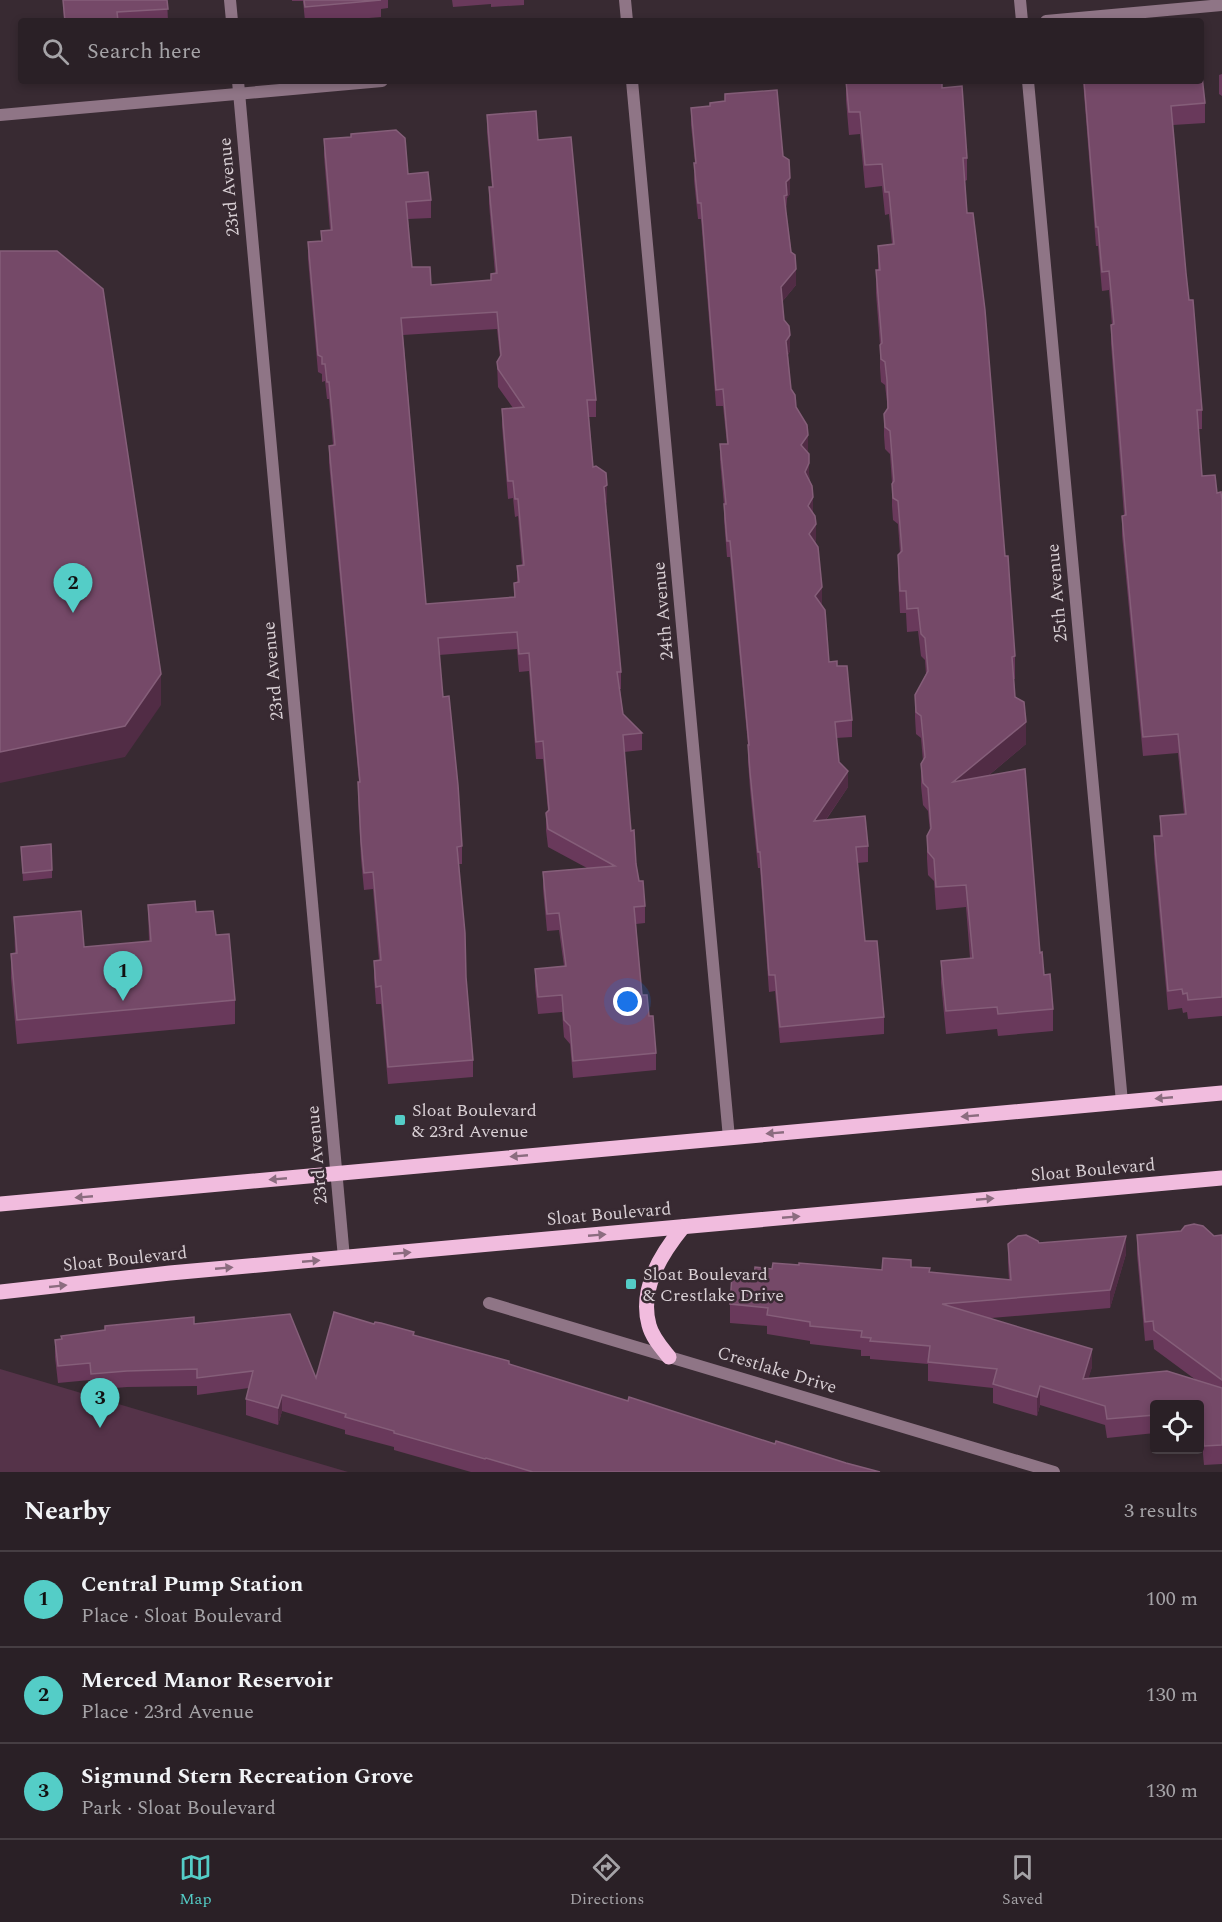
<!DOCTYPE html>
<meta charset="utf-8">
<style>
:root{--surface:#2a2026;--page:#362d32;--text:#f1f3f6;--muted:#a5a3a7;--line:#463e43;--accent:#54cdc7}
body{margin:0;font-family:Spectral,serif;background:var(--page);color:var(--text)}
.controls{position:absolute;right:18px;bottom:18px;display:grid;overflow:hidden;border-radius:6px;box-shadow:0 3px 9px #0003}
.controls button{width:54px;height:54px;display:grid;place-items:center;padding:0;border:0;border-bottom:2px solid var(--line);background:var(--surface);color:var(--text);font:30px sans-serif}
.you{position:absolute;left:628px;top:1002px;width:21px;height:21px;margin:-15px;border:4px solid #fff;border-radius:50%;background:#1a73e8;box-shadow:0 0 0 9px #1a73e833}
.badge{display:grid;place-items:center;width:39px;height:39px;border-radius:50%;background:var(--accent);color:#111;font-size:20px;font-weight:700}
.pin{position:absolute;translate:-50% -50px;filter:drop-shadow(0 2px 3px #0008)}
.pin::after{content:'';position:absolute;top:32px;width:21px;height:18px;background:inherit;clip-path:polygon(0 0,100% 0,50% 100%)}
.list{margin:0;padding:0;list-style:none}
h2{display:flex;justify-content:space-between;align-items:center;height:78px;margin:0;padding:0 24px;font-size:26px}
h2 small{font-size:20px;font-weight:400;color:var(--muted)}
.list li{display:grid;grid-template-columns:39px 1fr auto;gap:18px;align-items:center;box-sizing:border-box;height:96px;padding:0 24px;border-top:2px solid var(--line)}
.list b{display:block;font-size:22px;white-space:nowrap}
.list p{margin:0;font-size:20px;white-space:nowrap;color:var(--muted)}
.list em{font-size:20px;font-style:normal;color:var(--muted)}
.icon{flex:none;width:33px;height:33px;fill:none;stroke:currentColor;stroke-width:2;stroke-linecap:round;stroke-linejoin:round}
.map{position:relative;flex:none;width:1222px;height:1472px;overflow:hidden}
.search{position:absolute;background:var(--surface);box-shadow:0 3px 9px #0003;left:18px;right:18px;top:18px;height:66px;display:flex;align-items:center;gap:15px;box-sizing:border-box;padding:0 21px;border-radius:6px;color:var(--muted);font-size:22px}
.sheet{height:366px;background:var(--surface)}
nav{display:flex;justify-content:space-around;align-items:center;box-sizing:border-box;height:84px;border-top:2px solid var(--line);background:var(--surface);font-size:16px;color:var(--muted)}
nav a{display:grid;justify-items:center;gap:3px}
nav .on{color:var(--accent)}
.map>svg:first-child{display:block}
</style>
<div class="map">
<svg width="1222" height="1472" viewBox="0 0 1222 1472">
<rect width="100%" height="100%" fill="#382a32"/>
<polygon fill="#553349" points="0,1369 348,1472 0,1472"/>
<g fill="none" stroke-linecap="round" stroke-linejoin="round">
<g stroke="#8f7586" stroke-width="12">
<polyline points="230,0 232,21"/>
<polyline points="625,0 627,21"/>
<polyline points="1020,0 1022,21"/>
<polyline points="238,81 344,1258"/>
<polyline points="632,81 729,1138"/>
<polyline points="1028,81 1122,1102"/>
<polyline points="489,1303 1054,1472"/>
</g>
<g stroke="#8f7586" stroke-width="12">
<polyline points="1046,21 1222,5"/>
<polyline points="0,115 382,81"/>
</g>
<g stroke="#f1bcde" stroke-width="15">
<polyline points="0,1204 1222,1093"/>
<polyline points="0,1292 170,1273 1222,1178"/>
<path d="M 669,1357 C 661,1347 652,1337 649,1325 C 639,1289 661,1254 683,1227"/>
</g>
</g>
<g fill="#69395b" fill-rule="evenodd">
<polygon points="63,0 167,0 168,21 64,21"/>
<polygon points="292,0 388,0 388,8 381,9 381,17 334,21 305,21 303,1 292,1"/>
<polygon points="452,0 524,0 524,5 491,7 491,4 453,7"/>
<polygon points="1222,74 1222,96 1219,94 1219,75"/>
<polygon points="846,81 942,88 967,158 967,180 965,181 967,213 1005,556 1015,656 1015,679 1014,679 1015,697 1026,744 988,776 1040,953 1044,975 1053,1009 1053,1031 998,1036 997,1029 946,1034 941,983 941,961 970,958 966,907 936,910 934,881 928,875 927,859 927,836 930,831 928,811 923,805 921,786 921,764 923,761 921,738 916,734 915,717 915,695 926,674 925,660 921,656 918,631 907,632 906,613 900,613 898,577 898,555 900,553 898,524 893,520 892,506 892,483 890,454 885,449 884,436 884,414 887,409 887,402 885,385 881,382 880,368 880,345 876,293 876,270 878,270 878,246 892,244 889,214 885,215 882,186 865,188 860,134 849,135 846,100"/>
<polygon points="1083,81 1201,81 1205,103 1205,123 1173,125 1186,273 1202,410 1202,429 1198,429 1202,476 1217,493 1222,501 1222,1016 1188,1019 1187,1012 1183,1013 1182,1008 1168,1010 1154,855 1154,836 1160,836 1160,816 1184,814 1178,753 1143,756 1122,535 1122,516 1124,515 1111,344 1111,325 1112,325 1109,290 1102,291 1098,246 1096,246"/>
<polygon points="725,94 783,156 790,194 787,198 786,212 796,285 782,302 784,320 790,351 788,355 791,389 807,452 821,604 829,662 837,666 852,720 852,737 836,738 839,762 848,787 826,820 868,846 868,862 857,863 865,941 884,1017 884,1034 780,1043 775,991 769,992 760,868 758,868 750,789 748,761 748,745 730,557 727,557 724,520 724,505 720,460 720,444 727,444 723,406 716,406 701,219 698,219 694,180 695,163 691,125 691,108 710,106 725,101"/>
<path d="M 487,115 L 538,140 L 596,400 L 596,417 L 589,417 L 593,467 L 607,502 L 605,503 L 621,672 L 621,689 L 620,689 L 623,714 L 642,733 L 642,750 L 624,752 L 631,831 L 639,881 L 645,906 L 645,923 L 636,924 L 642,995 L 649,1016 L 656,1053 L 656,1070 L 573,1078 L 570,1044 L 564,1037 L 562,1012 L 538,1014 L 535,986 L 535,969 L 564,966 L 559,930 L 547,931 L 543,889 L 543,872 L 587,868 L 548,847 L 546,830 L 546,813 L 548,811 L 543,759 L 536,759 L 529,671 L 519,672 L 517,649 L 439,655 L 443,697 L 462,846 L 462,864 L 459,864 L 466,977 L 473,1060 L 473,1077 L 388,1084 L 381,1004 L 376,1004 L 374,978 L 374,961 L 379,960 L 373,889 L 364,890 L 361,859 L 358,799 L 358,782 L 359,782 L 329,463 L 329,446 L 333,445 L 329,399 L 327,399 L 325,381 L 322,382 L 322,374 L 318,372 L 308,259 L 308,242 L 321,241 L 321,231 L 330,230 L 324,156 L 324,139 L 408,174 L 431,200 L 431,218 L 408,219 L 412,267 L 431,285 L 491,280 L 491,274 L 495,273 L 489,204 L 489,187 L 492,187 L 487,132 ZM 497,329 L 500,357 L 497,362 L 498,387 L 513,408 L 502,409 L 502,426 L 508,499 L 513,498 L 515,517 L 518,516 L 522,565 L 517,566 L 517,583 L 514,583 L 514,597 L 426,604 L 403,335 Z"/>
<polygon points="21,847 52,870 52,878 23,881"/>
<polygon points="148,905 196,912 216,935 235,1000 235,1024 17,1044 11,978 11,954 15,953 14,917 84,947 149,942"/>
<polygon points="1137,1235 1214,1236 1222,1235 1222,1464 1204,1465 1202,1443 1200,1443 1200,1404 1155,1404 1155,1433 1107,1438 1105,1425 1040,1405 1037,1416 993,1403 993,1388 928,1381 928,1364 870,1359 870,1356 861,1356 861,1350 810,1344 810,1341 767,1334 767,1326 730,1323 730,1304 754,1277 772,1269 882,1270 911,1267 930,1272 1009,1280 1008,1263 1008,1244 1039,1243 1126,1254 1110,1308 991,1318 1092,1367 1088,1378 1196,1380 1154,1349 1153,1340 1145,1341 1137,1254"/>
<polygon points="194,1324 316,1378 414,1335 628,1401 775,1444 880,1472 471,1472 394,1450 394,1447 345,1434 345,1430 282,1411 278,1425 246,1415 246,1399 249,1388 197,1395 197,1386 127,1387 91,1390 90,1380 58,1383 55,1357 55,1340 61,1339 61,1336"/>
</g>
<g fill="#512c45">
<polygon points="790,178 790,194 787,198 786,182"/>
<polygon points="796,269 796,285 781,303 781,287"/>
<polygon points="790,335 790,351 786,357 786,341"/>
<polygon points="808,435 808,452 801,445"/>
<polygon points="809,463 809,479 805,488 805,472"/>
<polygon points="607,485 607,502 604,505 604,487"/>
<polygon points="813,497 813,513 808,506"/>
<polygon points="816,524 816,541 809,551 809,534"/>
<polygon points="822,587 822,604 815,613 815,596"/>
<polygon points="161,674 161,705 125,757 0,783 0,752"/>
<polygon points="1026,722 1026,744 953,805 953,782"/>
<polygon points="848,771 848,787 814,837 814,821"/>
<polygon points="1126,1236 1126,1254 1110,1308 1110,1290"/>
<polygon points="1092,1349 1092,1367 1083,1397 1083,1379"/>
<polygon points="1040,1386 1040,1405 1037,1416 1037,1397"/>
<polygon points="282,1395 282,1411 278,1425 278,1408"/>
</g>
<g fill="#754968" stroke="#855e79" stroke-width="1.5" fill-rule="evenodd">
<polygon points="63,0 167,0 168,9 117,12 118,21 65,21"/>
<polygon points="304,0 381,0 305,7"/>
<polygon points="1202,76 1205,103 1171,106 1186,273 1189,300 1193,300 1202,410 1197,410 1202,476 1215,475 1217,493 1221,492 1222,501 1222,997 1188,1000 1187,993 1183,994 1182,989 1168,991 1154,836 1162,836 1160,816 1186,814 1178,734 1143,737 1122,516 1126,515 1111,325 1114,324 1109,271 1102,272 1098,227 1096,227 1084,81 1201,81 1201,77"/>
<polygon points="846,81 942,81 942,88 962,86 967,158 963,158 967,213 973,213 985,310 1005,556 1008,556 1010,586 1015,656 1012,657 1015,697 1024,702 1026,722 953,782 1025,769 1040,953 1042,952 1044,975 1050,974 1053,1009 998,1014 997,1007 946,1011 941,961 973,958 966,885 936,887 934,859 928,852 927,836 931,828 928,788 923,783 921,764 925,757 921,716 916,712 915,695 928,671 925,638 921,634 918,608 907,609 906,591 900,591 898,555 902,551 898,501 893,498 892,484 894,481 890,431 885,427 884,414 888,408 887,380 885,362 881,359 880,345 882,343 876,270 880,270 878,246 894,244 889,192 885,192 882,164 865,165 860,112 849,112"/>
<polygon points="777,90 783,156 789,160 790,178 786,182 787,195 784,196 791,252 795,255 796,269 781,287 784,320 789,326 790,335 786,341 791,389 795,395 796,407 807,425 808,435 801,445 809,454 809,463 805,472 812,486 813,497 808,506 815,516 816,524 809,534 818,547 822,587 815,596 825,610 829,662 837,661 837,666 847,666 852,720 835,722 839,762 848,771 814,821 865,816 868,846 856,847 865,941 877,941 884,1017 780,1027 775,975 769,975 760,852 758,852 750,772 748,745 749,745 730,541 727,541 724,504 726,504 720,444 728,444 723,389 716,390 701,203 698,203 694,163 696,163 691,108 710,106 710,103 725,101 725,94"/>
<path d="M 536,111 L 538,140 L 571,137 L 596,400 L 587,400 L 593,467 L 596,466 L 606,473 L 607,485 L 604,487 L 621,672 L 617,672 L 623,714 L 642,733 L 623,735 L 631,831 L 634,830 L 636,864 L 639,881 L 643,881 L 645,906 L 634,907 L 642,995 L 647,995 L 649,1016 L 653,1016 L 656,1053 L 573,1061 L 570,1026 L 564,1020 L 562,995 L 538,997 L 535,969 L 566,966 L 559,913 L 547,914 L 543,872 L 615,866 L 548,829 L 546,813 L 549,810 L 543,741 L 536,742 L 529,653 L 519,654 L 517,632 L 438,638 L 443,697 L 449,696 L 458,785 L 462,846 L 457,847 L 465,933 L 466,977 L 473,1060 L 388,1067 L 381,986 L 376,987 L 374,961 L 381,960 L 373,872 L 364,873 L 361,841 L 358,782 L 360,782 L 329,446 L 335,445 L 329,382 L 327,382 L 325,364 L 322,364 L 322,357 L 318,355 L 308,242 L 322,241 L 321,231 L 332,230 L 324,139 L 351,137 L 351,134 L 396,130 L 405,138 L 408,174 L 428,172 L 431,200 L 406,202 L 412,267 L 430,267 L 431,285 L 491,280 L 491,274 L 497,273 L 489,187 L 493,187 L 487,115 ZM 497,312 L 501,355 L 497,362 L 498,369 L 524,407 L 502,409 L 508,481 L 513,481 L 515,499 L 518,499 L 524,565 L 517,566 L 519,582 L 514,583 L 515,597 L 426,604 L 401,318 Z"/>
<polygon points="0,251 57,251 103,289 161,674 125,726 0,752"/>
<polygon points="51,844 52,870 23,873 21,847"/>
<polygon points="195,901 196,912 213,911 216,935 229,934 235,1000 17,1020 11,954 17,953 14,917 81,911 84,947 151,941 148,905"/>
<polygon points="1194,1224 1203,1226 1214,1236 1222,1235 1222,1380 1154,1330 1153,1321 1145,1322 1137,1235 1181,1231 1185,1226"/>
<polygon points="1026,1235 1038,1241 1039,1243 1126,1236 1110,1290 942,1304 1092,1349 1083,1379 1167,1371 1222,1388 1222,1445 1204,1446 1202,1424 1200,1424 1200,1404 1155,1404 1155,1415 1107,1419 1105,1406 1040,1386 1037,1397 993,1384 997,1369 928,1362 930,1346 870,1341 871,1338 861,1337 862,1331 810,1326 810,1322 767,1315 768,1308 730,1304 732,1275 754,1277 755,1267 772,1269 773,1263 799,1265 799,1263 882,1270 883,1258 911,1260 911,1267 930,1268 929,1272 1011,1280 1008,1244 1018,1236"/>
<polygon points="334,1312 374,1324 375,1322 381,1323 414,1332 413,1335 509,1361 509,1364 628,1401 629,1397 775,1444 776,1441 846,1463 880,1472 533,1472 486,1458 485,1459 394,1433 394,1431 345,1417 346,1414 282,1395 278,1408 246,1399 253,1371 197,1378 197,1369 127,1371 91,1374 90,1363 58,1366 55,1340 62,1339 61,1336 105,1330 105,1326 194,1317 194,1324 290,1314 316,1378"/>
</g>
<defs><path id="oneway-solid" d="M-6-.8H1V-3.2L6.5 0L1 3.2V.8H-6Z" transform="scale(1.5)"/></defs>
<g fill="#8b6c7f">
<use href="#oneway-solid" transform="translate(1164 1098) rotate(175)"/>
<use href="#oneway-solid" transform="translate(970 1116) rotate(175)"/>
<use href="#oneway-solid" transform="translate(775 1133) rotate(175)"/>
<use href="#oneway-solid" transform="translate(519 1156) rotate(175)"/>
<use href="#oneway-solid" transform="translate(278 1179) rotate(175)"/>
<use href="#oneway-solid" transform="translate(84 1197) rotate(175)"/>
<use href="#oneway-solid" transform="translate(985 1199) rotate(-5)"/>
<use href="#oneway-solid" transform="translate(791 1217) rotate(-5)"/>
<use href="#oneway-solid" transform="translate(597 1235) rotate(-5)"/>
<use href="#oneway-solid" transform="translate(402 1253) rotate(-5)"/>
<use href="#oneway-solid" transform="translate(311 1261) rotate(-5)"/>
<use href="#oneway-solid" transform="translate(224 1268) rotate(-5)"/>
<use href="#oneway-solid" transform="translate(58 1286) rotate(-6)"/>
</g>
<g fill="#54cdc7" stroke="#382a32" stroke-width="2">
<rect x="394" y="1114" width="12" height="12" rx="3"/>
<rect x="625" y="1278" width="12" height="12" rx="3"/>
</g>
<g text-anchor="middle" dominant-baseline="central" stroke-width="5" stroke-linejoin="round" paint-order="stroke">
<g font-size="18" fill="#d8cfd4" stroke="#382a32">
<text transform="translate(229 187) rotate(-95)">23rd Avenue</text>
<text transform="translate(1057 593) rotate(-95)">25th Avenue</text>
<text transform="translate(663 611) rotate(-95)">24th Avenue</text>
<text transform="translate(273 671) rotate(-95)">23rd Avenue</text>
<text transform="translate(317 1155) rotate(-95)">23rd Avenue</text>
<text transform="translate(1093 1170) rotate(-5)">Sloat Boulevard</text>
<text transform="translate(609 1214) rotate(-5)">Sloat Boulevard</text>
<text transform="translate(125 1259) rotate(-6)">Sloat Boulevard</text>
<text transform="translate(777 1370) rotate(17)">Crestlake Drive</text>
</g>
<g font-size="18" fill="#d8cfd4" stroke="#382a32" text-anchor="start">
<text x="412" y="1110">Sloat Boulevard<tspan x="412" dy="21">&amp; 23rd Avenue</tspan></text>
<text x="643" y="1274">Sloat Boulevard<tspan x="643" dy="21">&amp; Crestlake Drive</tspan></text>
</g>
</g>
</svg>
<div class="controls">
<button><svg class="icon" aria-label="locate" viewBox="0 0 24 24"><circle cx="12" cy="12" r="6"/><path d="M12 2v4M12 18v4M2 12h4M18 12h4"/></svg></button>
</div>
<div class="you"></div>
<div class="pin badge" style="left:123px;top:1001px">1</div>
<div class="pin badge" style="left:73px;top:613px">2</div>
<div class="pin badge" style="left:100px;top:1428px">3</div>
<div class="search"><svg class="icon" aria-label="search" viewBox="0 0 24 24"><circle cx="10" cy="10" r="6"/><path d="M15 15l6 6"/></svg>Search here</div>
</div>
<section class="sheet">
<h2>Nearby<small>3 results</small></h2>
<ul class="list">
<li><span class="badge">1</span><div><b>Central Pump Station</b><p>Place · Sloat Boulevard</p></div><em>100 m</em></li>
<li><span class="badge">2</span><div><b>Merced Manor Reservoir</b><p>Place · 23rd Avenue</p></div><em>130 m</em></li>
<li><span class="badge">3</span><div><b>Sigmund Stern Recreation Grove</b><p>Park · Sloat Boulevard</p></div><em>130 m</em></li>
</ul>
</section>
<nav>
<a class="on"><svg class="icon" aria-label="map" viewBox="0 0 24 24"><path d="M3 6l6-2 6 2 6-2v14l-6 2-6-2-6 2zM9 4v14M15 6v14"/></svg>Map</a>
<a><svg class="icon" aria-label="directions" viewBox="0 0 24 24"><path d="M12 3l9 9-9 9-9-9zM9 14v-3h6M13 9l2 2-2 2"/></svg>Directions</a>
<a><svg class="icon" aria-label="saved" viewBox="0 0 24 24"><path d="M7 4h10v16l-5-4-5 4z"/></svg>Saved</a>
</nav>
